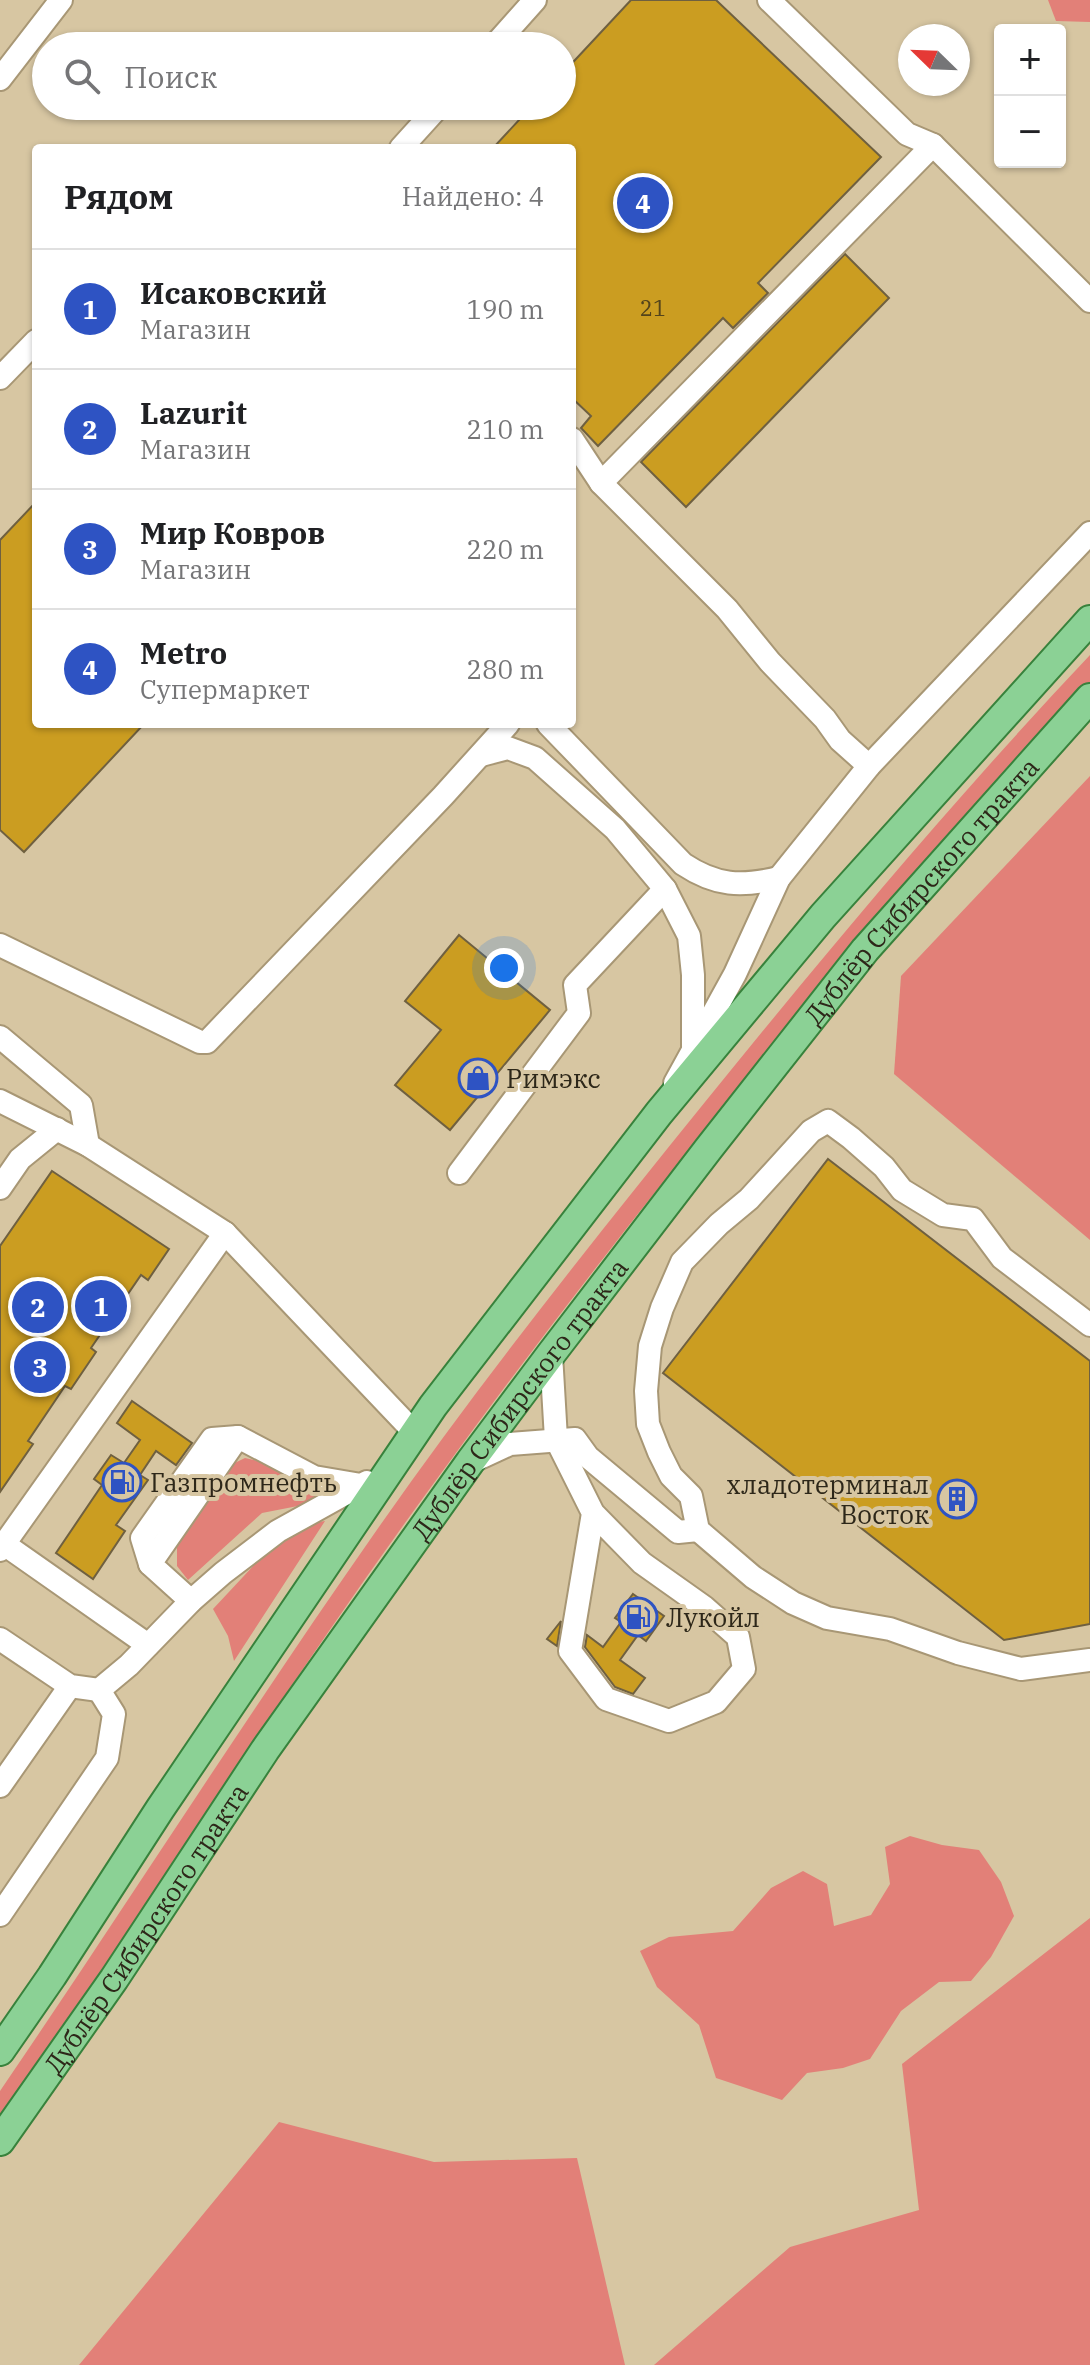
<!DOCTYPE html>
<html lang="ru">
<meta charset="utf-8">
<style>
:root{--surface:#fff;--page:#f6f6f6;--text:#202124;--muted:#757577;--line:#e0e0e0;--accent:#2e53c3}
body{margin:0;font-family:"IBM Plex Serif",serif;background:var(--page);color:var(--text)}
.controls{position:absolute;right:24px;top:24px;display:grid;overflow:hidden;border-radius:8px;box-shadow:0 2px 6px #0004}
.controls button{width:72px;height:72px;display:grid;place-items:center;padding:0;border:0;border-bottom:2px solid var(--line);background:var(--surface);color:var(--text);font:40px sans-serif}
.compass{position:absolute;left:898px;top:24px;width:72px;height:72px;border-radius:50%;background:var(--surface);box-shadow:0 2px 6px #0004;rotate:293deg}
.you{position:absolute;left:504px;top:968px;width:28px;height:28px;margin:-20px;border:6px solid #fff;border-radius:50%;background:#1a73e8;box-shadow:0 0 0 12px #1a73e833}
.badge{display:grid;place-items:center;width:52px;height:52px;border-radius:50%;background:var(--accent);color:#fff;font-size:26px;font-weight:700}
.pin{position:absolute;translate:-50% -50%;border:4px solid #fff;box-shadow:0 2px 8px #0006}
.list{margin:0;padding:0;list-style:none}
h2{display:flex;justify-content:space-between;align-items:center;height:104px;margin:0;padding:0 32px;font-size:34px}
h2 small{font-size:26px;font-weight:400;color:var(--muted)}
.list li{display:grid;grid-template-columns:52px 1fr auto;gap:24px;align-items:center;box-sizing:border-box;height:120px;padding:0 32px;border-top:2px solid var(--line)}
.list b{display:block;font-size:30px;white-space:nowrap}
.list p{margin:0;font-size:26px;white-space:nowrap;color:var(--muted)}
.list em{font-size:26px;font-style:normal;color:var(--muted)}
.icon{flex:none;width:44px;height:44px;fill:none;stroke:currentColor;stroke-width:2;stroke-linecap:round;stroke-linejoin:round}
.map{position:relative;flex:none;width:1090px;height:2365px;overflow:hidden}
.search{position:absolute;background:var(--surface);box-shadow:0 2px 6px #0004;left:32px;top:32px;width:544px;height:88px;display:flex;align-items:center;gap:20px;box-sizing:border-box;padding:0 28px;border-radius:44px;color:var(--muted);font-size:30px}
.panel{position:absolute;background:var(--surface);box-shadow:0 2px 6px #0004;left:32px;top:144px;width:544px;height:584px;border-radius:8px}
.map>svg:first-child{display:block}
</style>
<div class="map">
<svg width="1090" height="2365" viewBox="0 0 1090 2365">
<rect width="100%" height="100%" fill="#d7c6a2"/>
<g fill="#e28078">
<polygon points="1048,0 1090,0 1090,22 1056,21"/>
<path d="M 1090,655 L 1090,682 C 860,935 641,1199 439,1476 C 285,1686 146,1907 0,2123 L 0,2091 C 126,1906 246,1717 374,1534 C 478,1385 591,1243 705,1102 C 829,949 955,798 1090,655 Z"/>
<polygon points="1090,776 1090,1240 894,1074 901,976"/>
<polygon points="245,1458 268,1463 297,1480 336,1495 303,1505 262,1513 188,1580 177,1566 177,1535 222,1469"/>
<polygon points="325,1521 234,1661 228,1636 213,1609 270,1548 306,1524"/>
<polygon points="910,1836 942,1845 979,1850 1001,1882 1014,1916 991,1957 971,1981 939,1982 901,2011 870,2059 843,2068 807,2073 782,2100 716,2078 699,2025 657,1987 640,1951 669,1937 733,1931 771,1888 803,1871 827,1884 834,1926 871,1915 890,1884 885,1847"/>
<polygon points="1090,1918 1090,2365 654,2365 790,2247 919,2210 902,2064"/>
<polygon points="279,2122 434,2162 577,2158 625,2365 79,2365"/>
</g>
<g fill="#cb9d21" stroke="#6f6040" stroke-width="2">
<polygon points="631,0 716,0 881,157 758,283 768,293 733,328 723,318 598,446 581,428 591,416 572,398 572,148 493,148 532,106 562,106 562,74"/>
<polygon points="845,254 889,298 686,507 641,462"/>
<polygon points="36,502 36,724 144,724 24,852 0,830 0,540"/>
<polygon points="459,935 550,1010 450,1130 395,1085 441,1030 405,1001"/>
<polygon points="828,1159 1090,1361 1090,1624 1004,1640 663,1373"/>
<polygon points="52,1171 169,1249 148,1280 141,1275 91,1348 96,1352 71,1389 65,1386 28,1441 33,1444 0,1492 0,1246"/>
<polygon points="132,1401 192,1443 176,1465 156,1451 140,1475 148,1480 116,1525 125,1531 93,1579 56,1553 102,1485 94,1479 111,1455 124,1463 140,1440 117,1423"/>
<polygon points="633,1594 664,1616 646,1641 638,1635 620,1660 645,1678 633,1694 615,1687 585,1647 587,1635 603,1647 621,1622 615,1618"/>
<polygon points="561,1621 557,1646 547,1639"/>
</g>
<g fill="none" stroke-linecap="round" stroke-linejoin="round">
<defs>
<g id="minor">
<polyline points="769,0 907,134 933,145"/>
<polyline points="494,46 535,0"/>
<polyline points="0,79 61,0"/>
<polyline points="401,148 439,106"/>
<polyline points="0,378 36,341"/>
<polyline points="572,439 601,483"/>
<path d="M 548,724 L 683,864 C 716,886 741,887 779,878"/>
<polyline points="481,755 508,748 535,758 615,829 665,889 689,936 693,975 693,1046"/>
<polyline points="869,766 840,740 825,719 770,662 727,609 601,483 933,145 1090,301"/>
<polyline points="0,945 200,1042 207,1042 443,796 508,724"/>
<polyline points="0,1037 81,1105 88,1145"/>
<polyline points="675,1083 735,974 779,878 869,766 1090,533"/>
<polyline points="0,1101 88,1145 225,1233 414,1432"/>
<polyline points="459,1173 579,1013 575,985 665,889"/>
<polyline points="0,1188 20,1159 57,1129"/>
<polyline points="1090,1325 1002,1258 973,1219 943,1215 902,1190 884,1167 851,1138 828,1121 811,1131 749,1199 719,1224 682,1262 662,1308 650,1346 646,1391 648,1424 659,1452 671,1476 691,1496 698,1530 753,1577 793,1603 827,1618 890,1629 958,1653 1021,1669 1090,1660"/>
<polyline points="551,1354 556,1439 593,1513 642,1563 704,1607 738,1637 744,1669 716,1702 669,1721 606,1699 570,1651 593,1513"/>
<polyline points="471,1462 510,1444 575,1439 588,1457 678,1532 698,1530"/>
<polyline points="4,1544 148,1645"/>
<polyline points="0,1550 225,1233"/>
<polyline points="150,1564 142,1538 212,1439 238,1437"/>
<polyline points="191,1601 150,1564 238,1437 314,1477 361,1485 367,1482"/>
<polyline points="0,1639 70,1686 99,1690 129,1665 191,1601 223,1573 278,1531 361,1485"/>
<polyline points="0,1786 70,1686"/>
<polyline points="0,1915 107,1758 114,1714 99,1690"/>
</g>
<g id="major">
<polyline points="0,2051 52,1976 160,1809 433,1406 659,1113 823,916 1090,620"/>
<path id="s1" d="M 0,2141 L 114,1979 L 265,1750 L 470,1462 L 551,1354 L 709,1148 L 865,950 L 1090,698"/>
</g>
</defs>
<use href="#minor" stroke="#a89775" stroke-width="26"/>
<use href="#major" stroke="#38823c" stroke-width="32"/>
<use href="#minor" stroke="#fff" stroke-width="22"/>
<use href="#major" stroke="#8bd195" stroke-width="28"/>
</g>
<defs>
<symbol id="shop-ring" viewBox="-11 -11 22 22"><circle r="9.5" fill="#d7c6a2" stroke="#2e53c3" stroke-width="1.5"/><path d="M-5-2.5h2.3a2.7 3.5 0 0 1 5.4 0H5L5.5 6h-11ZM-1.5-2.5h3a1.5 2.3 0 0 0-3 0Z" fill="#2e53c3"/></symbol>
<symbol id="fuel-ring" viewBox="-11 -11 22 22"><circle r="9.5" fill="#d7c6a2" stroke="#2e53c3" stroke-width="1.5"/><path d="M-5.5-6h7V0h2V4h1.3V-2.5L3-4.5l.8-.8L6-3V5H2.5V1h-1V6h-7ZM-4.2-4.7v3.2H.2V-4.7Z" fill="#2e53c3"/></symbol>
<symbol id="building-ring" viewBox="-11 -11 22 22"><circle r="9.5" fill="#d7c6a2" stroke="#2e53c3" stroke-width="1.5"/><path d="M-4-6H4V6H1V3H-1V6H-4ZM-2.5-4.3h1.7v1.8h-1.7ZM.8-4.3h1.7v1.8H.8ZM-2.5-1h1.7V.8h-1.7ZM.8-1h1.7V.8H.8Z" fill="#2e53c3"/></symbol>
</defs>
<g fill-rule="evenodd">
<use href="#shop-ring" x="456" y="1056" width="44" height="44"/>
<use href="#fuel-ring" x="100" y="1460" width="44" height="44"/>
<use href="#building-ring" x="935" y="1477" width="44" height="44"/>
<use href="#fuel-ring" x="616" y="1595" width="44" height="44"/>
</g>
<g text-anchor="middle" dominant-baseline="central" stroke-width="8" stroke-linejoin="round" paint-order="stroke">
<g font-size="22" fill="#54441b">
<text x="653" y="307">21</text>
</g>
<g font-size="26" fill="#2d2719" stroke="#d7c6a2">
<text stroke="none"><textPath href="#s1" startOffset="1554">Дублёр Сибирского тракта</textPath></text>
<text stroke="none"><textPath href="#s1" startOffset="906">Дублёр Сибирского тракта</textPath></text>
<text stroke="none"><textPath href="#s1" startOffset="258">Дублёр Сибирского тракта</textPath></text>
</g>
<g font-size="26" fill="#2d2719" stroke="#d7c6a2" text-anchor="start">
<text x="506" y="1078">Римэкс</text>
<text x="150" y="1482">Газпромнефть</text>
<text x="929" y="1484" text-anchor="end">хладотерминал<tspan x="929" dy="30">Восток</tspan></text>
<text x="666" y="1617">Лукойл</text>
</g>
</g>
</svg>
<div class="controls">
<button>+</button>
<button>−</button>
</div>
<svg class="compass" viewBox="-18 -18 36 36"><path d="M0-13l5 13h-10z" fill="#e53935"/><path d="M0 13l5-13h-10z" fill="#757577"/></svg>
<div class="you"></div>
<div class="pin badge" style="left:101px;top:1306px">1</div>
<div class="pin badge" style="left:38px;top:1307px">2</div>
<div class="pin badge" style="left:40px;top:1367px">3</div>
<div class="pin badge" style="left:643px;top:203px">4</div>
<div class="search"><svg class="icon" aria-label="search" viewBox="0 0 24 24"><circle cx="10" cy="10" r="6"/><path d="M15 15l6 6"/></svg>Поиск</div>
<section class="panel">
<h2>Рядом<small>Найдено: 4</small></h2>
<ul class="list">
<li><span class="badge">1</span><div><b>Исаковский</b><p>Магазин</p></div><em>190 m</em></li>
<li><span class="badge">2</span><div><b>Lazurit</b><p>Магазин</p></div><em>210 m</em></li>
<li><span class="badge">3</span><div><b>Мир Ковров</b><p>Магазин</p></div><em>220 m</em></li>
<li><span class="badge">4</span><div><b>Metro</b><p>Супермаркет</p></div><em>280 m</em></li>
</ul>
</section>
</div>
